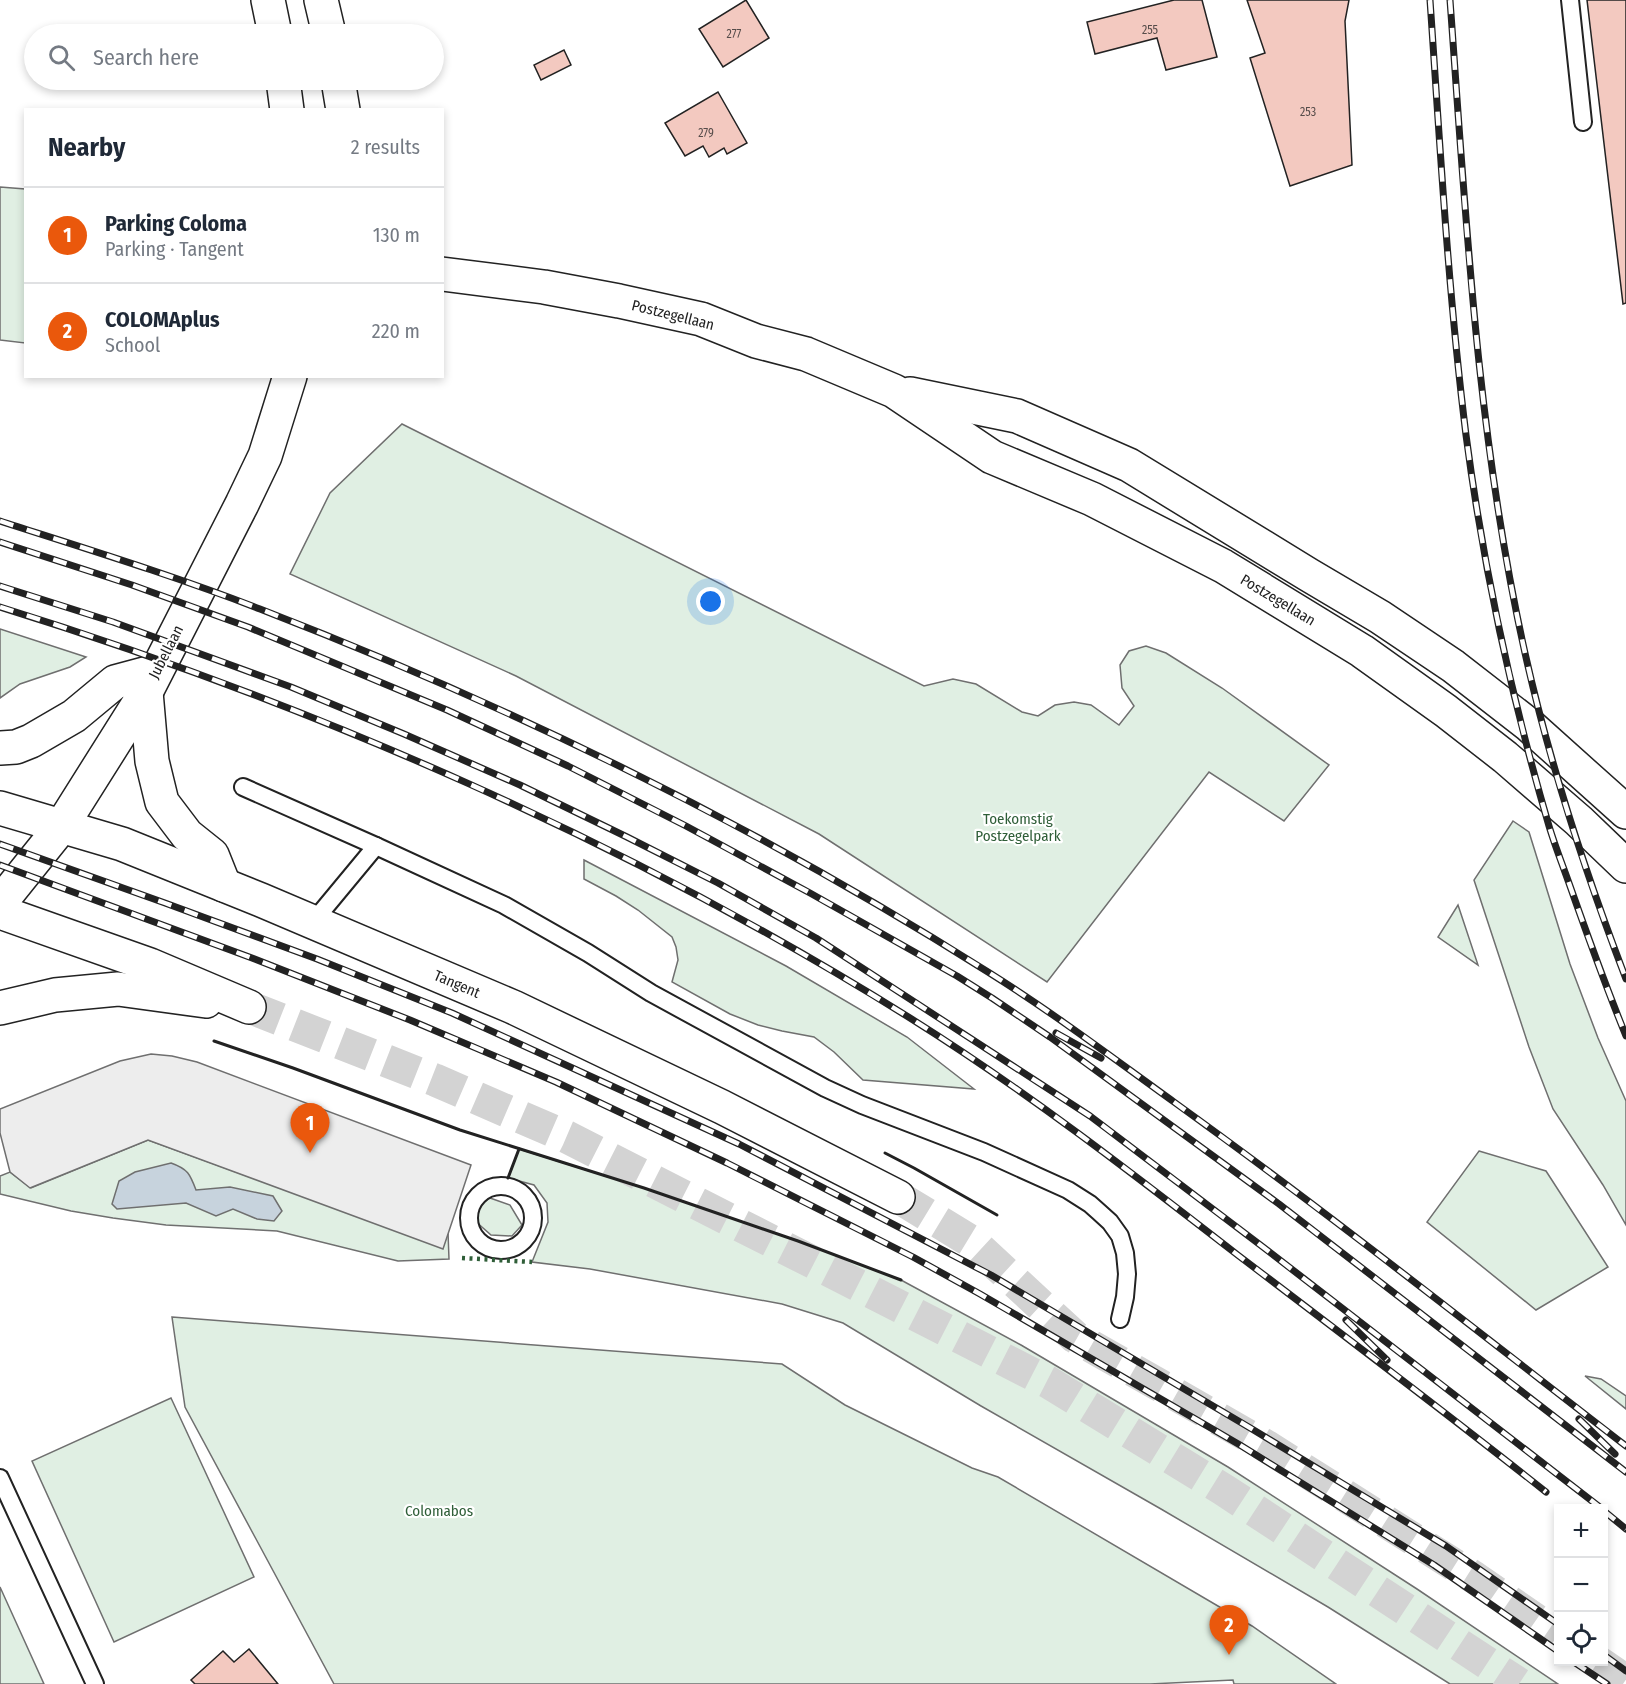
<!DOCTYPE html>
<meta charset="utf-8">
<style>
:root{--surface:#fff;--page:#f6f6f7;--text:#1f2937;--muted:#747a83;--line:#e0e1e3;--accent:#ea580c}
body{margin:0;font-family:"Fira Sans Condensed",sans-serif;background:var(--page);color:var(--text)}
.controls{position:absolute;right:18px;bottom:18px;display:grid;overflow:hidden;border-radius:0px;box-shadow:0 3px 9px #0003}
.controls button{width:54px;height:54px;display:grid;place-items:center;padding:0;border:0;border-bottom:2px solid var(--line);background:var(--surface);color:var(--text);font:30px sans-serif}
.you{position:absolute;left:711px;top:602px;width:21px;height:21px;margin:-15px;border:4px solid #fff;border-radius:50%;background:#1a73e8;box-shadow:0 0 0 9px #1a73e833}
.badge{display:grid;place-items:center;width:39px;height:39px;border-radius:50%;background:var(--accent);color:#fff;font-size:20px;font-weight:700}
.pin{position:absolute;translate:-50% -50px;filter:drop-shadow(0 2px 3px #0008)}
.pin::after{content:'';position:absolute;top:32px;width:21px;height:18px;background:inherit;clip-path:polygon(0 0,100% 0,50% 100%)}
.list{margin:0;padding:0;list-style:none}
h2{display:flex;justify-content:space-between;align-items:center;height:78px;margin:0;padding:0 24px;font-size:26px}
h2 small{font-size:20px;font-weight:400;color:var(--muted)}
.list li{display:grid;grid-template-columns:39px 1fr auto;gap:18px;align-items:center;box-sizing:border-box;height:96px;padding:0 24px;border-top:2px solid var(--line)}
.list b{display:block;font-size:22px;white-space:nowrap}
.list p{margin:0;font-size:20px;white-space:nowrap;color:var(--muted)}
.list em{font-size:20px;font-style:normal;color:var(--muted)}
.icon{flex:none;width:33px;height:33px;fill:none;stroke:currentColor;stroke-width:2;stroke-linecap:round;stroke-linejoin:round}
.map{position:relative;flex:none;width:1626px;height:1684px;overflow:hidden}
.search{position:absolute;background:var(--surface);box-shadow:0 3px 9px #0003;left:24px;top:24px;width:420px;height:66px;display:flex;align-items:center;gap:15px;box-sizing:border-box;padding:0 21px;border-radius:33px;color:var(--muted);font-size:22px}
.panel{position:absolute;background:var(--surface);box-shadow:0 3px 9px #0003;left:24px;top:108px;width:420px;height:270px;border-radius:0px}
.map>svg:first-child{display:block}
</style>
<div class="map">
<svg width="1626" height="1684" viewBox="0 0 1626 1684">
<rect width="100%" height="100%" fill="#fff"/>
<g fill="#e0efe3" stroke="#6f6f6f" stroke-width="1.5">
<polygon points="0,187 25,189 25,343 0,340"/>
<polygon points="402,424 924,686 953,679 976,684 1022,712 1038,716 1055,705 1074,702 1091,705 1119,725 1134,706 1122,688 1120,665 1129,651 1146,646 1166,653 1222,688 1329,765 1284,821 1209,772 1047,982 819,834 516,676 290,574 330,493"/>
<polygon points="0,629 86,657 70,667 20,684 0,698"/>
<polygon points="1513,821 1529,832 1570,964 1598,1038 1626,1101 1626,1225 1603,1185 1553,1109 1529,1047 1474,880"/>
<polygon points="584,860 786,966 907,1037 974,1089 863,1080 834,1052 814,1037 782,1031 758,1025 730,1014 672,982 678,960 676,947 672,937 638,910 616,896 584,879"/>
<polygon points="1458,905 1478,965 1438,937"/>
<polygon points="148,1140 443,1247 448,1232 449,1259 398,1261 277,1231 166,1225 113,1218 71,1211 0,1194 0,1176 10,1172 31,1188"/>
<polygon points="519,1149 644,1188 798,1241 901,1280 1021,1345 1228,1467 1417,1589 1558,1684 1450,1684 1328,1607 1161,1509 981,1406 843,1323 782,1304 590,1269 532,1262 548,1222 547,1203 534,1185 508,1178"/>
<polygon points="1479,1151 1546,1171 1608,1267 1536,1310 1427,1222"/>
<polygon points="490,1198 510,1205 522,1225 512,1236 491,1235 474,1220 475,1209"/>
<polygon points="172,1317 782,1364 845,1405 972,1468 998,1477 1252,1626 1336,1684 1234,1684 1233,1680 1150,1684 334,1684 185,1407"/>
<polygon points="1585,1376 1601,1379 1626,1396 1626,1409"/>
<polygon points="171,1398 254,1577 114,1642 32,1461"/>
<polygon points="0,1587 44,1684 0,1684"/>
</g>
<polygon fill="#ededed" stroke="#6f6f6f" stroke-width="1.5" points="151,1054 172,1056 197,1062 471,1165 443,1249 148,1140 30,1188 10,1172 0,1133 0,1109 120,1061"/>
<path fill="#c7d3dd" stroke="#6f6f6f" stroke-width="1.5" d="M 171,1163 C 188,1169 190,1174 196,1190 L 230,1187 L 273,1196 L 282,1211 L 274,1221 L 257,1219 L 233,1209 L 216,1216 L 186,1203 L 117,1209 L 112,1204 L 119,1181 L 135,1172 Z"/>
<g fill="#f3c9c0" stroke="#222" stroke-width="1.5">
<polygon points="746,0 769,38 723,67 699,29"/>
<polygon points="1174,0 1202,0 1217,57 1166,70 1157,38 1095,54 1087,22"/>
<polygon points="1247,0 1349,0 1345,21 1352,165 1290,186 1250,58 1265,53"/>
<polygon points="1587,0 1626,0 1626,303 1623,304"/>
<polygon points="564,50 571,65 541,80 534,65"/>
<polygon points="718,92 747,143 727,154 724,148 709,157 703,146 685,156 665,123"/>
<polygon points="249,1649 278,1684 195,1684 191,1680 223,1651 234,1662"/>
</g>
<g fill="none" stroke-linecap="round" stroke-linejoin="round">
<g stroke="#d3d3d3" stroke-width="33" stroke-dasharray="33 16" stroke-linecap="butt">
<polyline points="249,1007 435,1080 567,1137 1048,1382 1224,1490 1519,1684"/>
<polyline points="898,1197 972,1242 1075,1337 1266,1446 1475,1578 1558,1635"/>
<polyline points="1598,1662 1626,1681"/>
</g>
<defs>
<g id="lane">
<polyline points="1570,0 1583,122"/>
<polyline points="243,787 376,846 504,905 588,953 651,993 825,1088 862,1105 984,1152 1068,1190 1090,1204 1099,1212 1110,1222 1120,1236 1125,1253 1127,1274 1125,1297 1120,1319"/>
<polyline points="313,922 376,846"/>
<circle cx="501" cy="1218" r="32"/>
<polyline points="0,1478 95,1684"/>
</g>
<g id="secondary">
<polyline points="268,0 275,34"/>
<polyline points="321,0 329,34"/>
<polyline points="283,80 287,110"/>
<polyline points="338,80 343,110"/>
<polyline points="442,274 544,287 619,301 701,319 756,341 806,354 894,391 992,457 1092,499 1223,566 1362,651 1446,711 1505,757 1579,821 1626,866"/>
<polyline points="910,394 1017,416 1129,465 1309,575 1380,617 1453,666 1529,725 1626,812"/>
<polyline points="146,692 152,761 162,802 187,835 212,855 224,885"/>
<polyline points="0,748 16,747 31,741 74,716 115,682 156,671"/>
<polyline points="0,903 61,827 146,692 242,504 265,456 290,376"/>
</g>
<g id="highway">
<polyline points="0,808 122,844 261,900 513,1007 722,1107 898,1197"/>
<polyline points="0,912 150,965 249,1007"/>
<polyline points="0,1008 55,995 118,989 206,1001"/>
</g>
</defs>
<use href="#lane" stroke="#222" stroke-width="20"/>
<use href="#secondary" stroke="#222" stroke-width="36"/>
<use href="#highway" stroke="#222" stroke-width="36"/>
<use href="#lane" stroke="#fff" stroke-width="16"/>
<use href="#secondary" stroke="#fff" stroke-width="33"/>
<use href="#highway" stroke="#fff" stroke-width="33"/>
<defs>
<g id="rail">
<path d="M 1430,0 C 1440,145 1448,291 1466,435 C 1483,565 1512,700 1549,826 C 1555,846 1563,866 1570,886 C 1588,937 1606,987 1626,1036"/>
<path d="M 1450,0 C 1466,219 1477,438 1525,653 C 1550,765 1585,872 1626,979"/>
<path d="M 0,521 C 87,549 175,576 260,609 C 511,706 760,828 988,972 C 1052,1012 1113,1058 1174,1102 C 1328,1213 1476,1330 1626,1446"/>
<polyline points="0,542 132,585 248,627 447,710 568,766 686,826 810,893 957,976 992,998 1050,1037 1279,1204 1626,1472"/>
<polyline points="0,586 113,622 291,687 404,734 520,785 627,837 718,883 816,938 1090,1116 1263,1247 1601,1508"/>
<path d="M 0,607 C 316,705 630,843 910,1018 C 1025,1090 1132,1173 1239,1256 C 1342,1334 1445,1412 1546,1492"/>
<polyline points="0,844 165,903 317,959 452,1013 739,1144 991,1275 1252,1429 1446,1546 1558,1624"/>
<polyline points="0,865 252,958 410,1020 556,1082 727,1163 913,1257 980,1294 1240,1445 1434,1565 1558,1651"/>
<polyline points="1056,1033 1101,1058"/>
<polyline points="1346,1320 1387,1360"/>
<polyline points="1579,1419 1615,1454"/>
<polyline points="1604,1511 1626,1529"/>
<polyline points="1604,1655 1626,1671"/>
<polyline points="1574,1662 1607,1684"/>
</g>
</defs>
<use href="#rail" stroke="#222" stroke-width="7"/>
<use href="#rail" stroke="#fff" stroke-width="4.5" stroke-dasharray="14" stroke-linecap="butt"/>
<polyline stroke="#2f5e38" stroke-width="4.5" stroke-dasharray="3 4.5" stroke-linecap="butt" points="462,1258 532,1262"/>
<g stroke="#222" stroke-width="3">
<polyline points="214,1041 293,1068 460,1130 644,1188 798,1241 901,1280"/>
<polyline points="885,1153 914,1168 997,1215"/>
<polyline points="508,1178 519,1149"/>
</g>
</g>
<g text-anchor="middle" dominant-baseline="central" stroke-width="4.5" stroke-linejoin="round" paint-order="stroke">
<g font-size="12" fill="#564c4a">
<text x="1150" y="30">255</text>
<text x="734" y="34">277</text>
<text x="1308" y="112">253</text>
<text x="706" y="133">279</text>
</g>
<g font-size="15" fill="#222" stroke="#fff">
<text transform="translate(673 315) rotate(14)">Postzegellaan</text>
<text transform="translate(1278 600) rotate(31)">Postzegellaan</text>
<text transform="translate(166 652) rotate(-63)">Jubellaan</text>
<text transform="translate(457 984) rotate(23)">Tangent</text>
</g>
<g font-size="15" fill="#2f5e38" stroke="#fff">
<text x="1018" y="819">Toekomstig<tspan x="1018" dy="17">Postzegelpark</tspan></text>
<text x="439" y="1511">Colomabos</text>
</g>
</g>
</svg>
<div class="controls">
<button>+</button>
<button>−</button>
<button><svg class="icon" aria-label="locate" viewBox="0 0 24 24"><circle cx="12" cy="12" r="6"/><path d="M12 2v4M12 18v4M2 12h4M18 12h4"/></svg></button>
</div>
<div class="you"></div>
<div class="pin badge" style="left:310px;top:1153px">1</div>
<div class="pin badge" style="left:1229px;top:1655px">2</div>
<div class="search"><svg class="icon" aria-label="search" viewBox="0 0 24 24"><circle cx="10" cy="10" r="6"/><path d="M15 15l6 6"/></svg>Search here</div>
<section class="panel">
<h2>Nearby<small>2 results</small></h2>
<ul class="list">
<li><span class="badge">1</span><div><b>Parking Coloma</b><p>Parking · Tangent</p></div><em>130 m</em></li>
<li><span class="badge">2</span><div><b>COLOMAplus</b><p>School</p></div><em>220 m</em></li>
</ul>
</section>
</div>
